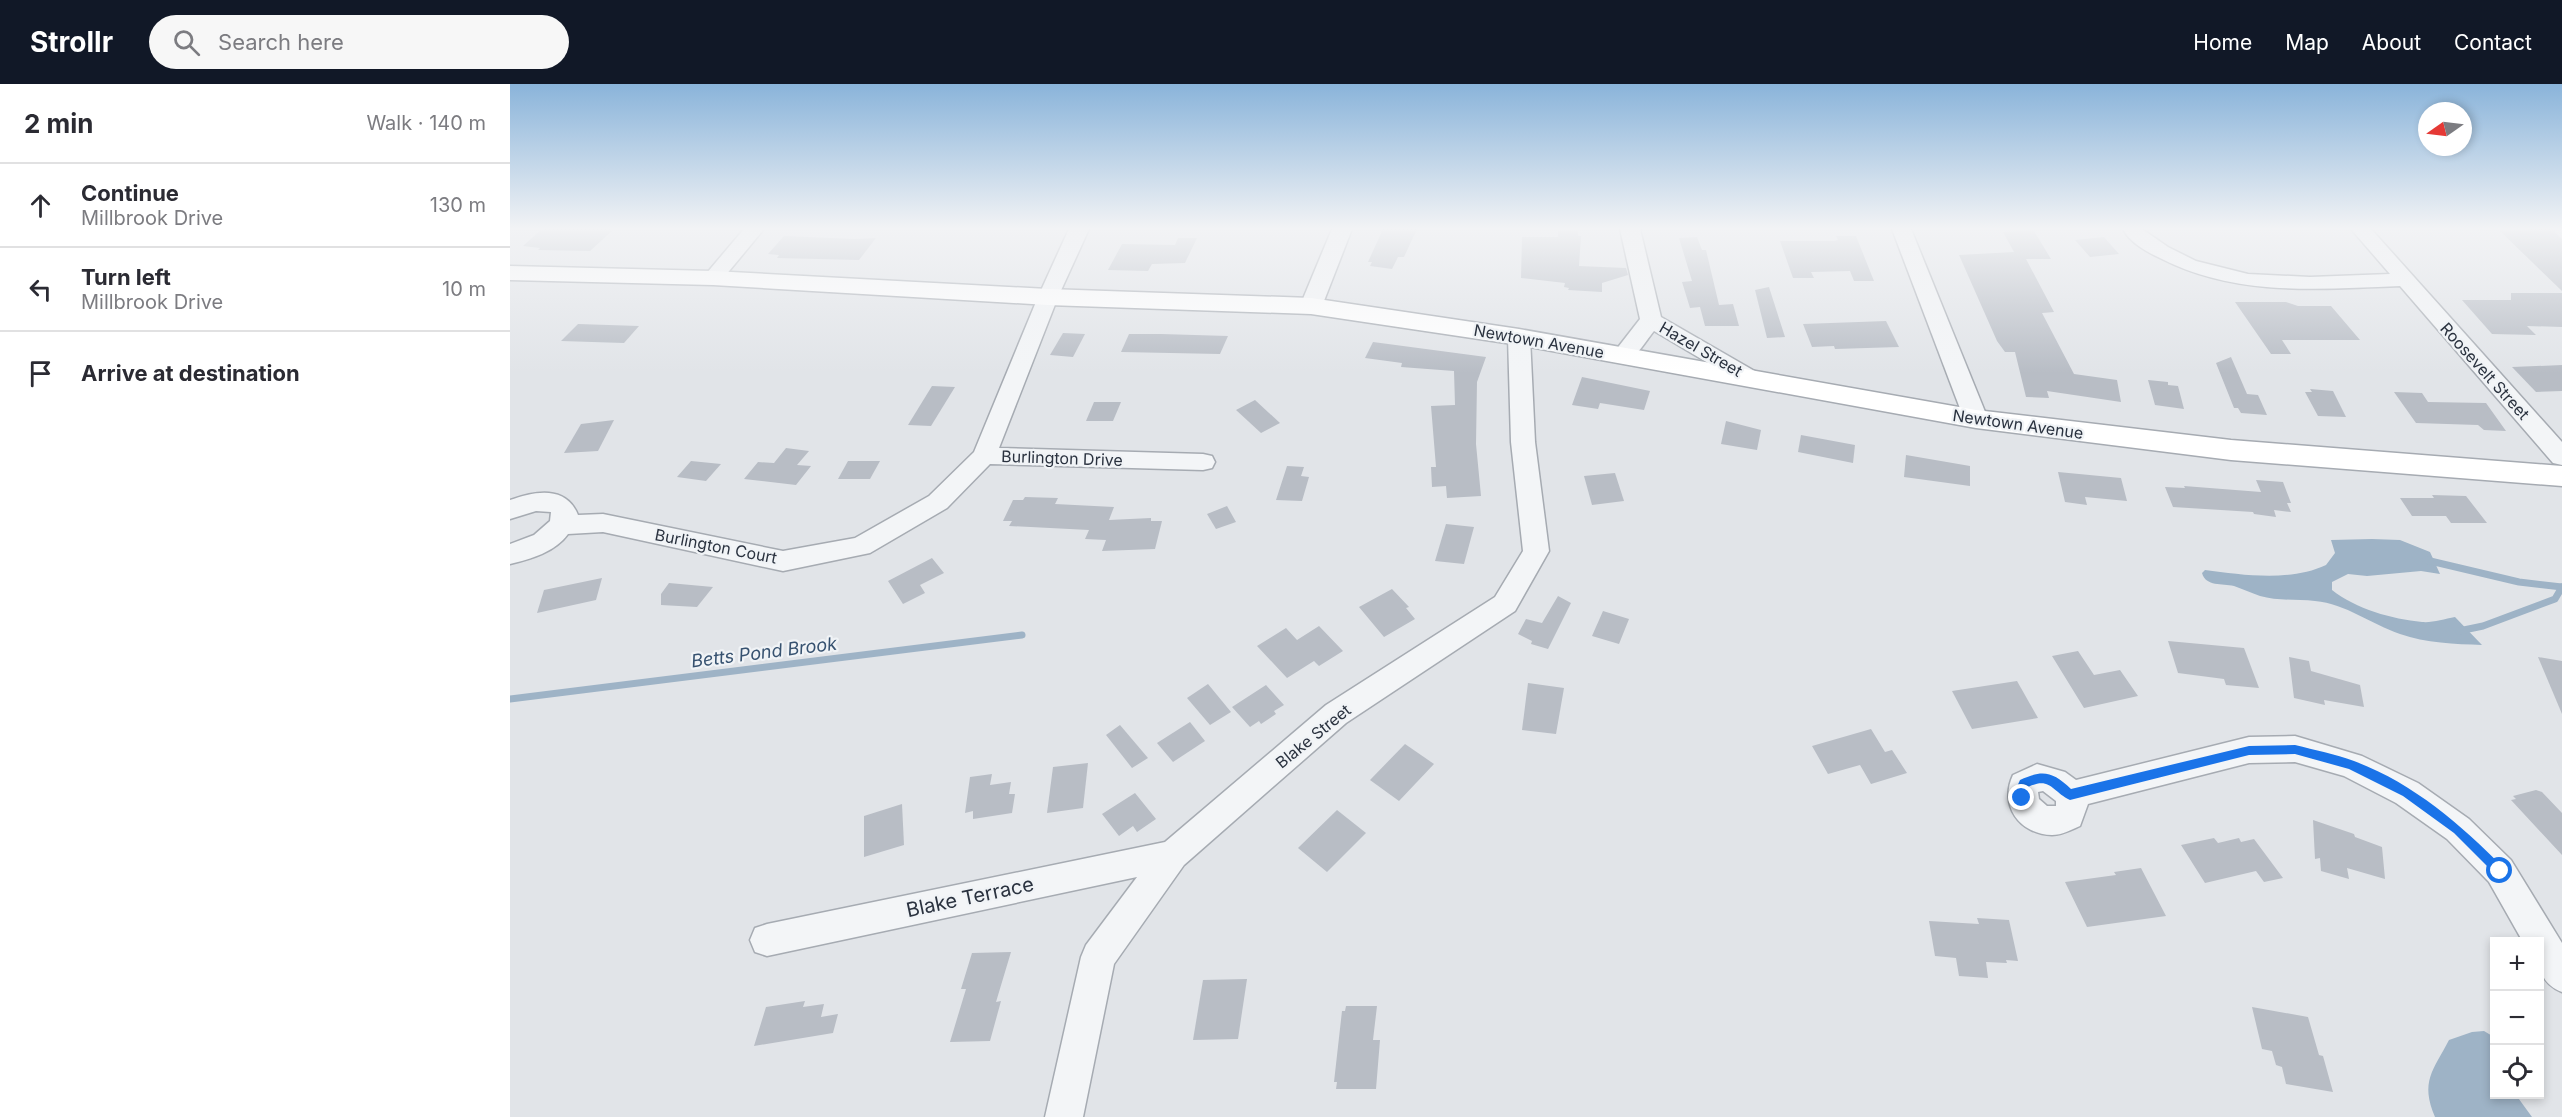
<!DOCTYPE html>
<meta charset="utf-8">
<style>
:root{--surface:#fff;--page:#f7f7f7;--text:#2b2b33;--muted:#7c7c81;--line:#e1e1e2;--accent:#111827}
body{margin:0;font-family:Inter,sans-serif;background:var(--page);color:var(--text)}
.controls{position:absolute;right:18px;bottom:18px;display:grid;overflow:hidden;border-radius:0px;box-shadow:0 3px 9px #0003}
.controls button{width:54px;height:54px;display:grid;place-items:center;padding:0;border:0;border-bottom:2px solid var(--line);background:var(--surface);color:var(--text);font:30px sans-serif}
.compass{position:absolute;left:1908px;top:18px;width:54px;height:54px;border-radius:50%;background:var(--surface);box-shadow:0 3px 9px #0003;rotate:256deg}
.stop{position:absolute;width:18px;height:18px;margin:-14px;border:4px solid #1a73e8;border-radius:50%;background:#fff}
.stop.end{background:#1a73e8;border-color:#fff;box-shadow:0 2px 6px #0008}
.list{margin:0;padding:0;list-style:none}
h2{display:flex;justify-content:space-between;align-items:center;height:78px;margin:0;padding:0 24px;font-size:26px}
h2 small{font-size:20px;font-weight:400;color:var(--muted)}
.list li{display:grid;grid-template-columns:39px 1fr auto;gap:18px;align-items:center;box-sizing:border-box;height:84px;padding:0 24px;border-top:2px solid var(--line)}
.list b{display:block;font-size:22px;white-space:nowrap}
.list p{margin:0;font-size:20px;white-space:nowrap;color:var(--muted)}
.list em{font-size:20px;font-style:normal;color:var(--muted)}
.icon{flex:none;width:33px;height:33px;fill:none;stroke:currentColor;stroke-width:2;stroke-linecap:round;stroke-linejoin:round}
.map{position:relative;flex:none;width:2052px;height:1033px;overflow:hidden}
header{display:flex;align-items:center;gap:36px;box-sizing:border-box;height:84px;padding:0 30px;background:var(--accent);color:#fff}
header strong{font-size:28px}
nav{display:flex;gap:33px;margin-inline-start:auto;font-size:21px}
.search{width:420px;height:54px;background:var(--page);display:flex;align-items:center;gap:15px;box-sizing:border-box;padding:0 21px;border-radius:33px;color:var(--muted);font-size:22px}
main{display:flex}
aside{flex:1;background:var(--surface)}
.map>svg:first-child{display:block}
</style>
<header>
<strong>Strollr</strong>
<div class="search"><svg class="icon" aria-label="search" viewBox="0 0 24 24"><circle cx="10" cy="10" r="6"/><path d="M15 15l6 6"/></svg>Search here</div>
<nav><a>Home</a><a>Map</a><a>About</a><a>Contact</a></nav>
</header>
<main>
<aside>
<h2>2 min<small>Walk · 140 m</small></h2>
<ul class="list">
<li><svg class="icon" aria-label="ahead" viewBox="0 0 24 24"><path d="M12 20V5M6 11l6-6 6 6"/></svg><div><b>Continue</b><p>Millbrook Drive</p></div><em>130 m</em></li>
<li><svg class="icon" aria-label="left" viewBox="0 0 24 24"><path d="M17 20v-9H6M10 6l-5 5 5 5"/></svg><div><b>Turn left</b><p>Millbrook Drive</p></div><em>10 m</em></li>
<li><svg class="icon" aria-label="arrive" viewBox="0 0 24 24"><path d="M6 21V4h12l-3 4 3 4H6"/></svg><div><b>Arrive at destination</b></div></li>
</ul>
</aside>
<div class="map">
<svg width="2052" height="1033" viewBox="0 0 2052 1033">
<rect width="100%" height="100%" fill="#e1e4e8"/>
<g fill="#9eb3c6">
<path d="M 1862,455 L 1890,456 L 1920,468 L 1930,490 L 1911,487 L 1857,492 L 1838,490 L 1822,498 L 1822,506 C 1846,525 1882,535 1912,538 C 1922,539 1934,535 1945,533 L 1972,561 C 1945,560 1916,559 1890,550 C 1861,540 1836,520 1805,517 C 1787,515 1767,517 1750,512 C 1741,509 1733,505 1724,502 C 1712,499 1696,503 1692,489 L 1695,486 C 1733,491 1780,498 1816,481 L 1825,469 L 1821,456 Z"/>
<path d="M 1974,947 L 1984,953 L 1984,1010 L 2006,1011 L 2022,1033 L 1925,1033 C 1910,997 1923,987 1939,956 L 1962,948 Z"/>
</g>
<g fill="none" stroke-linecap="round" stroke-linejoin="round">
<g stroke="#9eb3c6" stroke-width="7">
<polyline points="1916,476 2009,498 2052,503"/>
<polyline points="1949,547 1973,542 2045,515 2052,503"/>
<polyline points="0,615 512,551"/>
</g>
</g>
<g fill="#b8bdc5">
<polygon points="32,145 104,145 80,167 28,166 30,164 13,162"/>
<polygon points="873,145 907,145 894,173 888,173 882,185 860,182 862,178 858,178"/>
<polygon points="2017,145 2042,145 2052,155 2052,207 1990,147 2019,147"/>
<polygon points="1048,147 1068,147 1068,152 1071,152 1069,182 1116,184 1118,191 1092,199 1092,208 1058,206 1059,204 1054,203 1055,199 1011,194 1012,153 1048,153"/>
<polygon points="1524,147 1541,175 1516,175 1544,228 1532,229 1564,290 1607,296 1611,318 1537,307 1539,314 1516,313 1505,268 1495,268 1487,257 1449,171 1504,168 1493,148"/>
<polygon points="274,152 345,155 366,154 349,176 267,174 269,171 258,170"/>
<polygon points="1326,152 1346,152 1364,197 1344,197 1340,187 1301,188 1304,194 1283,194 1270,157 1324,157 1328,156"/>
<polygon points="1187,153 1192,166 1196,166 1209,221 1223,220 1229,242 1195,242 1190,223 1180,224 1172,198 1182,197 1169,154"/>
<polygon points="1594,153 1609,170 1580,173 1565,156"/>
<polygon points="668,154 687,154 675,179 642,180 638,187 598,186 612,160 665,161"/>
<polygon points="1259,203 1275,253 1257,254 1245,206"/>
<polygon points="2001,209 2052,209 2052,243 2017,242 2026,251 1982,250 1952,216 2001,216"/>
<polygon points="1725,218 1776,218 1788,222 1821,222 1850,256 1772,256 1781,270 1761,270"/>
<polygon points="1376,237 1389,263 1325,265 1324,262 1302,263 1293,240"/>
<polygon points="68,240 129,242 114,259 51,257"/>
<polygon points="553,249 575,250 563,273 540,271"/>
<polygon points="619,250 651,250 718,252 710,270 611,268"/>
<polygon points="863,258 976,273 967,298 966,360 971,412 937,414 936,402 922,403 921,383 926,383 921,322 945,321 944,287 891,283 892,279 855,274"/>
<polygon points="1721,273 1737,310 1748,311 1757,331 1731,329 1728,324 1724,324 1706,279"/>
<polygon points="2052,281 2052,307 2026,308 2002,283"/>
<polygon points="1072,293 1140,307 1134,326 1090,319 1088,325 1062,321"/>
<polygon points="1638,296 1658,298 1658,301 1668,302 1674,325 1645,321"/>
<polygon points="422,302 445,303 421,342 398,341"/>
<polygon points="1800,305 1823,307 1836,333 1808,332 1795,308 1802,308"/>
<polygon points="1884,308 1912,309 1918,318 1976,319 1996,347 1974,346 1968,341 1906,339"/>
<polygon points="745,316 770,339 751,349 726,326"/>
<polygon points="584,318 611,318 603,337 576,337"/>
<polygon points="104,336 88,367 54,369 71,340"/>
<polygon points="1216,337 1251,346 1247,366 1211,360"/>
<polygon points="1291,351 1345,361 1343,379 1288,368"/>
<polygon points="276,364 299,367 287,381 301,382 286,401 234,395 248,378 264,379"/>
<polygon points="1396,371 1460,382 1460,402 1394,393"/>
<polygon points="181,377 211,380 196,397 167,393"/>
<polygon points="338,377 370,377 360,395 328,395"/>
<polygon points="777,382 794,383 791,392 799,393 792,417 766,416"/>
<polygon points="1548,388 1611,394 1617,417 1575,413 1577,421 1555,418"/>
<polygon points="1105,389 1114,417 1082,421 1074,392"/>
<polygon points="1746,396 1773,398 1781,419 1777,419 1781,428 1764,426 1766,433 1744,430 1743,428 1663,423 1655,403 1675,404 1674,402 1751,408"/>
<polygon points="1922,411 1956,412 1977,439 1941,439 1936,432 1902,432 1890,414 1924,414"/>
<polygon points="515,413 548,414 545,420 604,423 599,436 641,434 641,437 652,437 645,465 592,467 596,456 575,455 579,446 499,442 502,437 493,437 503,416 513,416"/>
<polygon points="717,422 726,438 706,445 697,430"/>
<polygon points="936,440 964,443 954,480 925,477"/>
<polygon points="422,474 434,489 410,501 415,509 393,520 378,497"/>
<polygon points="92,494 86,516 27,529 34,506"/>
<polygon points="159,499 203,503 187,523 151,521 151,510"/>
<polygon points="882,505 899,523 896,524 905,535 874,553 849,523"/>
<polygon points="1048,512 1061,519 1038,565 1021,560 1022,557 1008,550 1016,535 1032,539"/>
<polygon points="1093,527 1119,535 1109,560 1082,552"/>
<polygon points="809,542 833,567 809,582 804,577 777,594 747,562 776,544 787,556"/>
<polygon points="1658,557 1734,564 1749,604 1716,601 1714,595 1668,589"/>
<polygon points="1568,567 1584,591 1610,586 1628,612 1574,624 1542,572"/>
<polygon points="1779,573 1799,577 1801,587 1850,601 1854,623 1814,616 1815,621 1784,614"/>
<polygon points="2028,573 2052,577 2052,630"/>
<polygon points="1507,597 1528,634 1462,645 1442,607"/>
<polygon points="1018,599 1054,604 1046,650 1012,646"/>
<polygon points="698,600 721,628 700,641 677,614"/>
<polygon points="756,601 774,621 764,627 766,630 751,640 749,637 740,643 722,623"/>
<polygon points="680,638 695,657 663,678 647,659"/>
<polygon points="610,641 638,674 622,684 596,651"/>
<polygon points="1361,645 1375,668 1382,666 1397,689 1361,700 1350,681 1318,690 1302,662"/>
<polygon points="895,660 924,680 889,717 860,696"/>
<polygon points="578,679 573,724 537,729 543,683"/>
<polygon points="482,690 480,701 501,698 499,710 505,710 502,729 463,735 463,727 455,729 460,693"/>
<polygon points="2026,706 2032,708 2052,729 2052,771 2001,716 2006,715 2003,712"/>
<polygon points="625,709 646,735 627,748 623,742 609,752 592,730"/>
<polygon points="392,720 394,761 354,773 354,732"/>
<polygon points="827,726 856,749 817,788 788,764"/>
<polygon points="1803,736 1844,750 1845,753 1872,763 1875,795 1837,784 1839,795 1811,787 1810,774 1805,775"/>
<polygon points="1704,754 1708,759 1729,754 1731,758 1744,755 1773,794 1754,798 1746,787 1695,799 1671,761"/>
<polygon points="1631,784 1656,832 1577,843 1555,798 1606,791 1604,788"/>
<polygon points="1467,834 1499,836 1508,877 1496,876 1497,879 1476,878 1478,894 1449,892 1446,874 1425,872 1419,837 1469,840"/>
<polygon points="501,868 486,918 491,917 480,957 440,958 456,905 451,905 462,869"/>
<polygon points="737,895 728,955 683,956 693,896"/>
<polygon points="295,917 293,923 314,920 311,933 328,930 323,949 244,962 256,923"/>
<polygon points="836,922 867,922 863,956 870,956 866,1005 826,1005 827,998 824,998 832,927 835,927"/>
<polygon points="1742,923 1798,933 1809,971 1813,972 1823,1008 1776,1000 1772,983 1766,981 1762,967 1752,965"/>
</g>
<g fill="none" stroke-linecap="round" stroke-linejoin="round">
<defs>
<g id="street">
<polygon points="234,145 254,145 210,198 196,198 193,194 196,190"/>
<path d="M 559,145 L 579,145 L 548,213 L 489,364 L 693,370 L 702,372 L 705,378 L 702,384 L 693,386 L 480,380 L 437,424 L 360,469 L 273,487 L 93,448 L 58,450 C 45,468 21,475 0,480 L 0,460 L 24,451 L 40,437 L 41,428 L 26,427 L 0,435 L 0,416 C 25,407 56,401 68,431 L 93,430 L 273,467 L 345,454 L 419,412 L 464,368 L 528,213 Z"/>
<polygon points="822,145 842,145 812,222 808,226 801,228 794,226 790,222"/>
<path d="M 1110,145 L 1130,145 L 1151,233 L 1248,289 L 1251,294 L 1248,299 L 1240,301 L 1232,299 L 1144,247 C 1133,260 1124,281 1105,276 L 1102,271 L 1130,235 Z"/>
<polygon points="1382,145 1401,145 1478,335 1474,340 1466,343 1458,340 1454,335"/>
<path d="M 1613,145 L 1632,145 L 1658,163 L 1686,177 L 1738,190 L 1800,193 L 1880,190 L 1841,145 L 1861,145 L 2052,358 L 2052,381 L 2043,379 L 1890,202 C 1809,205 1727,213 1652,175 C 1637,168 1620,159 1613,145 Z"/>
<polygon points="1009,246 1017,248 1020,253 1025,358 1039,467 1005,527 836,639 674,781 604,880 573,1033 535,1033 571,873 576,861 627,793 257,872 245,868 240,856 245,844 257,840 655,758 816,621 985,513 1013,467 1001,358 998,253 1001,248"/>
<path d="M 1785,652 L 1852,672 L 1908,699 L 1959,735 L 2001,776 L 2052,859 L 2052,908 C 2027,898 2030,881 2030,858 L 2013,858 L 1979,798 L 1937,755 L 1886,719 L 1834,692 L 1785,678 L 1739,679 L 1578,720 L 1570,742 C 1561,746 1552,751 1542,751 C 1509,750 1489,721 1503,691 L 1527,680 L 1555,688 L 1566,696 L 1739,653 ZM 1533,707 L 1546,717 L 1546,722 L 1537,722 L 1529,715 L 1528,708 Z"/>
</g>
<polygon id="secondary" points="0,182 203,187 538,205 801,214 1009,245 1466,326 1721,356 2052,382 2052,402 1721,376 1466,344 1009,261 801,230 538,221 203,201 0,196"/>
</defs>
<use href="#street" stroke="#a6abb2" stroke-width="3"/>
<use href="#secondary" stroke="#a6abb2" stroke-width="3"/>
<use href="#street" fill="#f3f5f7" fill-rule="evenodd"/>
<use href="#secondary" fill="#fff" fill-rule="evenodd"/>
</g>
<linearGradient id="sky" x2="0" y2="1"><stop stop-color="#8ab4da"/><stop offset="0.5" stop-color="#f2f3f5"/><stop offset="1" stop-color="#f2f3f5" stop-opacity="0"/></linearGradient>
<rect width="2052" height="289" fill="url(#sky)"/>
<path fill="#1a73e8" d="M 1785,661 C 1805,666 1825,670 1844,677 C 1903,699 1950,740 1994,784 L 1994,791 L 1986,791 L 1944,749 L 1893,712 L 1839,685 L 1785,670 L 1739,671 L 1560,716 C 1542,707 1540,692 1518,703 L 1516,718 L 1512,719 L 1506,714 L 1505,707 L 1510,696 C 1533,685 1543,688 1561,705 L 1739,662 Z"/>
<g text-anchor="middle" dominant-baseline="central" stroke-width="4.5" stroke-linejoin="round" paint-order="stroke">
<g font-size="16" fill="#2a323f" stroke="#f0f3f6">
<text transform="translate(1029 257) rotate(10)">Newtown Avenue</text>
<text transform="translate(1191 265) rotate(30)">Hazel Street</text>
<text transform="translate(1975 287) rotate(48)">Roosevelt Street</text>
<text transform="translate(1508 340) rotate(8)">Newtown Avenue</text>
<text transform="translate(552 374) rotate(2)">Burlington Drive</text>
<text transform="translate(206 462) rotate(11)">Burlington Court</text>
<text transform="translate(803 652) rotate(-39)">Blake Street</text>
</g>
<g font-size="18" font-style="italic" fill="#375270" stroke="#f0f3f6">
<text transform="translate(254 568) rotate(-7)">Betts Pond Brook</text>
</g>
<g font-size="20" fill="#2a323f" stroke="#f0f3f6">
<text transform="translate(460 813) rotate(-12)">Blake Terrace</text>
</g>
</g>
</svg>
<div class="controls">
<button>+</button>
<button>−</button>
<button><svg class="icon" aria-label="locate" viewBox="0 0 24 24"><circle cx="12" cy="12" r="6"/><path d="M12 2v4M12 18v4M2 12h4M18 12h4"/></svg></button>
</div>
<svg class="compass" viewBox="-18 -18 36 36"><path d="M0-13l5 13h-10z" fill="#e53935"/><path d="M0 13l5-13h-10z" fill="#7c7c81"/></svg>
<div class="stop" style="left:1990px;top:787px"></div>
<div class="stop end" style="left:1512px;top:714px"></div>
</div>
</main>
